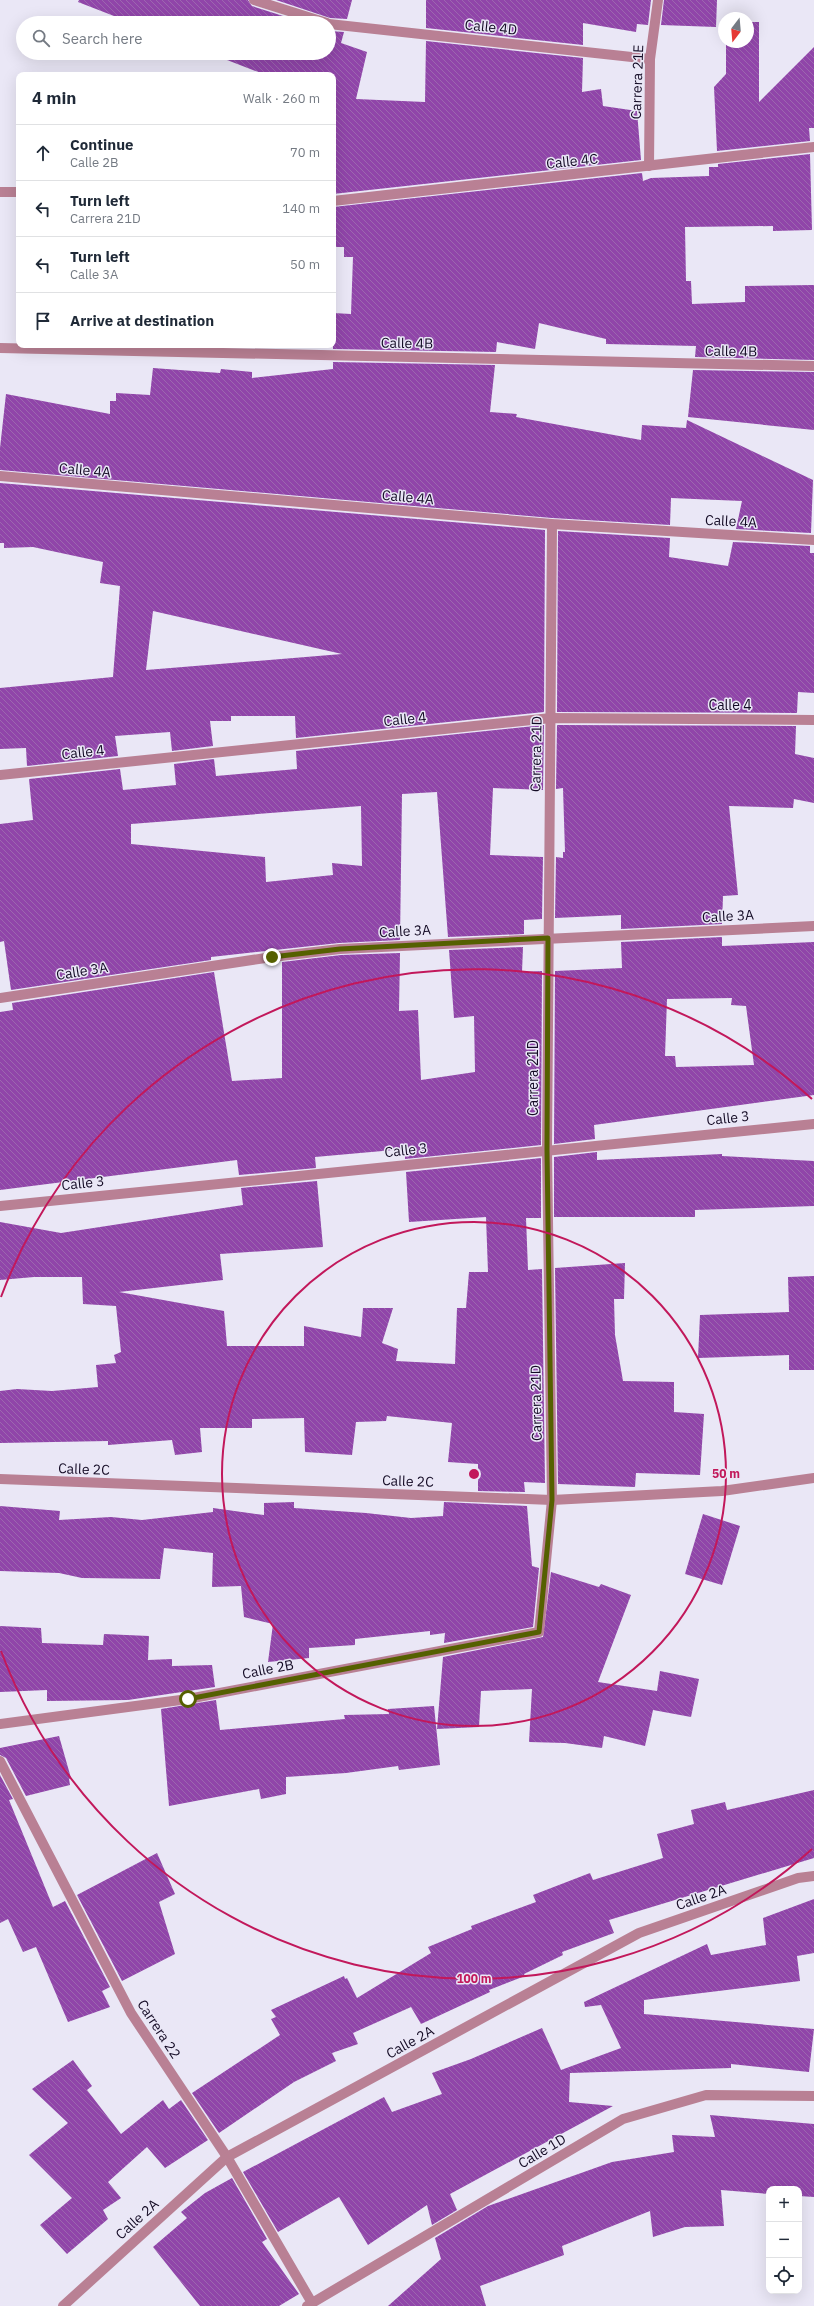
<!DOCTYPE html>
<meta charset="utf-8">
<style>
:root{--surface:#fff;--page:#f2f2f3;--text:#1f2937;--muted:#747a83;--line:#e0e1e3}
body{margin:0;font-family:"IBM Plex Sans",sans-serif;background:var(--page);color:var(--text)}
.controls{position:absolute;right:12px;bottom:12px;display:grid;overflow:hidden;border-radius:8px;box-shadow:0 4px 16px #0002}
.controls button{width:36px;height:36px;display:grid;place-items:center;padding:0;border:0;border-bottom:1px solid var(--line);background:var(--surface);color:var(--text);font:20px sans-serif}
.compass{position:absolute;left:718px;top:12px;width:36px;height:36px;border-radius:50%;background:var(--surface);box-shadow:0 4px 16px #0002;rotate:196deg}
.stop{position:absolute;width:12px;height:12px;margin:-9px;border:3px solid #556000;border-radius:50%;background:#fff}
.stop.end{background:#556000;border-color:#fff;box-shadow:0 1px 4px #0008}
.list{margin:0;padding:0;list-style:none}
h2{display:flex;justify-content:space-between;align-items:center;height:52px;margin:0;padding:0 16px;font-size:17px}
h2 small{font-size:13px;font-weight:400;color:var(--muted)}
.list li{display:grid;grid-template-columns:26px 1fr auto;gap:12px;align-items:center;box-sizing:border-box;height:56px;padding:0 16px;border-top:1px solid var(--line)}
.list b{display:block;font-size:15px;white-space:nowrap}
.list p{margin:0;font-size:13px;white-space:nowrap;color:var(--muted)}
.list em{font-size:13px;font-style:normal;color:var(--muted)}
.icon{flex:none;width:22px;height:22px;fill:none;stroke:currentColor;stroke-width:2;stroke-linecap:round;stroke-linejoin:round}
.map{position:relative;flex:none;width:814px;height:2306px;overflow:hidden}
.search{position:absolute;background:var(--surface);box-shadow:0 4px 16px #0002;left:16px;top:16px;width:320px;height:44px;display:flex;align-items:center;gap:10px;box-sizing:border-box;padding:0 14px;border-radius:22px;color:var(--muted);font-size:15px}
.panel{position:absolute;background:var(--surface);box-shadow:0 4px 16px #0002;left:16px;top:72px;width:320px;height:276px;border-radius:8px}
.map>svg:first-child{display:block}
</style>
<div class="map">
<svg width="814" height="2306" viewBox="0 0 814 2306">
<defs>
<pattern id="building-back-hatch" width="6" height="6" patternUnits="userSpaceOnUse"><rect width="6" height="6" fill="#9045a9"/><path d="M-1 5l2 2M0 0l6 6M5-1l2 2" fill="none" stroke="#9c67af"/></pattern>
</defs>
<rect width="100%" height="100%" fill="#eae7f6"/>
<g fill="url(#building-back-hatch)" fill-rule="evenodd">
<polygon points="79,0 248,0 252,6 305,23 132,23 78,2"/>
<polygon points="276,0 352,0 347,19 330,18"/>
<polygon points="426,0 651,0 648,25 637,24 636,32 583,23 583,45 426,28"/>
<polygon points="664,0 717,0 716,27 661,25"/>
<polygon points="748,22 759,22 759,102 814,47 814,128 809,128 810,141 717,151 714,87 726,74 726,42 748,42"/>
<polygon points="329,31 344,32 341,43 367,52 356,99 425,102 426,41 583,58 582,92 601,89 603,106 637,111 641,160 333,194 333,75 266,75 209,53 329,53"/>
<polygon points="810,154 812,230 773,231 773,226 685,227 686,281 691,281 692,304 745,302 745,286 814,285 814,360 695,357 696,346 606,344 606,339 539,323 535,349 497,342 496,352 333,349 333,313 351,314 353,257 344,257 344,247 333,247 333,207 642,173 643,181 651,178 709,176 709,167 718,167 718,164"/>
<polygon points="333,362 495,365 490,412 517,414 516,417 641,440 642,425 686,428 687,420 813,480 811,533 736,529 742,501 671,498 670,525 552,518 0,470 0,448 6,394 110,414 110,401 116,401 116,393 150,395 153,368 220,373 221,369 252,372 252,378 333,369"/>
<polygon points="693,370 814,372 814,430 688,417"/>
<path d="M 0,483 L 545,530 L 544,712 L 296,738 L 295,716 L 231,716 L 231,721 L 210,721 L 213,746 L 172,751 L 170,732 L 115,736 L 118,756 L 27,766 L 26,748 L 0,749 L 0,688 L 113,677 L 120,586 L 100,583 L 103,562 L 33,547 L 4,548 L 4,543 L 0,543 ZM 153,611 L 342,654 L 146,670 Z"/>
<polygon points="558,531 670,538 669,557 728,566 733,542 810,546 810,553 814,553 814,693 798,692 797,713 557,712"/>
<path d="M 544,725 L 543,790 L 493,788 L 490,855 L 543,857 L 542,919 L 524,920 L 524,934 L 448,937 L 437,792 L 402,794 L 400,940 L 339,943 L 211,957 L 211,960 L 11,990 L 4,941 L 0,942 L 0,824 L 33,820 L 29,779 L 120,769 L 123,790 L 176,785 L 174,764 L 214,759 L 216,776 L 297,769 L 296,751 ZM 361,806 L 362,866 L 332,863 L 333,875 L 266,882 L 265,857 L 131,844 L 131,824 Z"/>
<polygon points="557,725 796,726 795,754 814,758 814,803 794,799 793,808 729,806 738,895 723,896 722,924 621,929 621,915 555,918 556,857 563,858 563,852 565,852 563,788 556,789"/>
<path d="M 722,937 L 722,946 L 814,942 L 814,1095 L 594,1125 L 595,1139 L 554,1144 L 555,971 L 622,968 L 621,942 ZM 732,998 L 731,1005 L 746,1006 L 754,1065 L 676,1067 L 675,1056 L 665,1056 L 667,999 Z"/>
<polygon points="523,947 522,972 542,971 541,1145 405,1159 405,1149 315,1157 316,1168 239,1175 237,1160 0,1190 0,1012 13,1010 12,1003 214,972 232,1081 282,1078 282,962 341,955 400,953 399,1011 418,1010 421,1080 475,1072 474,1016 454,1018 449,950"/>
<polygon points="597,1152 597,1160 722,1154 722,1156 814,1161 814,1206 695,1210 695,1217 554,1217 554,1157"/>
<polygon points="541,1158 541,1218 526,1218 528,1270 542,1269 545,1483 524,1482 525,1492 478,1491 478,1464 448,1462 452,1423 387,1416 386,1421 356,1422 352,1455 305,1452 304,1418 252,1419 252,1428 200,1428 202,1452 175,1455 172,1440 108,1445 108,1441 0,1443 0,1391 17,1389 52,1391 98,1387 96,1365 116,1363 114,1355 121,1352 116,1306 83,1304 82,1277 34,1277 0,1280 0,1222 61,1233 243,1205 241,1188 317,1181 323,1247 220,1254 223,1280 119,1292 224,1311 227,1346 304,1346 304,1326 361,1337 363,1308 393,1308 382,1343 398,1349 396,1361 455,1364 457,1308 466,1308 469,1272 488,1272 486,1217 409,1222 406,1172"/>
<polygon points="625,1263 624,1299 614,1299 615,1335 623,1381 674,1382 674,1412 704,1414 700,1475 636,1473 635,1487 558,1484 555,1268"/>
<polygon points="814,1276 814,1370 789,1370 789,1355 698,1358 700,1315 789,1312 788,1277"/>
<polygon points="294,1502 294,1508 366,1513 411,1518 443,1516 444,1502 527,1506 532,1566 539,1568 533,1627 444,1643 445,1633 430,1635 430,1631 355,1639 355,1645 309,1648 309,1658 268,1662 273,1624 244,1617 241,1586 212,1587 213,1553 164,1548 160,1579 82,1578 59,1573 0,1571 0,1506 60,1511 59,1520 111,1517 142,1520 213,1512 213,1508 264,1515 264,1503"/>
<polygon points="703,1514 740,1526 722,1585 685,1574"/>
<polygon points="551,1572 599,1587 601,1584 631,1595 598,1682 657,1691 660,1671 699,1679 691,1717 653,1710 645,1746 604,1736 602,1748 565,1743 529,1742 532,1689 481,1691 479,1727 437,1729 443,1657 543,1637"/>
<polygon points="0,1626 41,1628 42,1643 103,1645 104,1634 149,1636 148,1660 172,1659 172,1666 212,1665 215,1687 128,1700 47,1701 47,1690 0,1692"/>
<polygon points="216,1700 220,1730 345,1719 344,1715 389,1714 388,1709 434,1706 440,1765 399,1770 398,1766 346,1773 286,1777 286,1794 261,1799 259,1789 169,1806 161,1709"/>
<polygon points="59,1736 71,1778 69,1779 70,1785 26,1796 6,1758 0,1755 0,1748"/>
<polygon points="0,1775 13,1799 9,1800 53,1907 65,1901 110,1987 102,1991 110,2007 68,2022 36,1947 23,1952 8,1919 0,1923"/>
<polygon points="814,1790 814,1858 609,1920 614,1933 562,1952 563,1955 524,1974 525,1976 489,1990 490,1992 421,2024 411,2007 353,2033 358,2044 332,2053 336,2061 294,2082 219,2133 192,2093 280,2035 271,2019 276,2017 271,2010 344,1976 345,1979 347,1978 357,1998 431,1953 428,1947 472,1929 471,1926 536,1902 533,1895 590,1873 593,1880 663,1858 657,1834 694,1824 691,1810 725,1802 727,1810"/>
<polygon points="157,1853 175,1894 159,1902 175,1954 122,1981 77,1895"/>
<polygon points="814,1899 814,1953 797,1956 800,1981 644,2000 644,2014 814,2029 809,2072 731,2064 731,2068 570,2073 569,2102 613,2106 450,2194 457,2210 432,2225 427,2205 368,2245 339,2197 278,2232 243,2172 384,2097 392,2112 442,2094 432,2073 471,2059 542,2028 561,2070 621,2048 601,2005 585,2007 584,2002 707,1944 711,1955 766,1945 763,1918"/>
<polygon points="73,2060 92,2086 87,2090 121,2134 163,2100 169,2109 181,2100 208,2140 165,2168 147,2147 108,2182 121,2198 103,2210 108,2219 67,2254 40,2225 72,2198 29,2155 68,2123 32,2089"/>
<polygon points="710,2115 814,2124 814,2197 799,2196 799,2189 769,2189 769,2194 721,2190 724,2226 685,2227 653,2237 650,2211 562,2246 564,2255 480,2286 486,2306 388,2306 441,2259 435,2238 488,2206 612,2162 674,2152 672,2135 715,2137"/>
<polygon points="232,2178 267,2239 262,2242 299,2294 279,2306 200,2306 153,2247 187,2218 181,2212 205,2193"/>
</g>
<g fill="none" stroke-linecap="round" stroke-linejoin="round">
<g stroke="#b98094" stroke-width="10">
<polyline points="254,0 327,23"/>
<polyline points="329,24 650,59"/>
<polyline points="649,166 650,59 658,0"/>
<polyline points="0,192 19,192"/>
<polyline points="333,201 814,147"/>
<polyline points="0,348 814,366"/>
<polyline points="0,476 552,524 814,540"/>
<polyline points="0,775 551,718 814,720"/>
<polyline points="0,998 272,957 340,949 814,926"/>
<polyline points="0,1206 814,1124"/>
<polyline points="0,1479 552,1500 722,1491 814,1478"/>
<polyline points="0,1724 188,1699 539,1632 552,1500 547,1150 552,524"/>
<polyline points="0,1761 131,2013 227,2157 312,2303"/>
<polyline points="63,2306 227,2157 639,1933 798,1878 814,1876"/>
<polyline points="307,2306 623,2119 706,2095 814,2096"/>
</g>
</g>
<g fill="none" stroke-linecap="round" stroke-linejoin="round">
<polyline stroke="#556000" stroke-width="5" points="188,1699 539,1632 552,1500 547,1150 548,938 340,949 272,957"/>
</g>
<g fill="none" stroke="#c2185b" stroke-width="2">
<circle cx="474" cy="1474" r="252"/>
<path d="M812 1849A505 505 0 0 1 1 1651M1 1297A505 505 0 0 1 812 1099"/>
</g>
<g text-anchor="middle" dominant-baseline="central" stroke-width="3" stroke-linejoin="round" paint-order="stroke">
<g font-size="14" fill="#130a24" stroke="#eae7f6">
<text transform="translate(491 27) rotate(6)">Calle 4D</text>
<text transform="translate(637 82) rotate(-88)">Carrera 21E</text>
<text transform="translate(572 161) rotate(-6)">Calle 4C</text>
<text transform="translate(407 343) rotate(1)">Calle 4B</text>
<text transform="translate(731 351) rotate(1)">Calle 4B</text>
<text transform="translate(85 470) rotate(5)">Calle 4A</text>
<text transform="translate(408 497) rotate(5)">Calle 4A</text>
<text transform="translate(731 521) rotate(3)">Calle 4A</text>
<text x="730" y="705">Calle 4</text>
<text transform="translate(405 719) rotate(-6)">Calle 4</text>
<text transform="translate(83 752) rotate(-6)">Calle 4</text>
<text transform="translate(536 754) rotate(-89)">Carrera 21D</text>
<text transform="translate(728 916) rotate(-3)">Calle 3A</text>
<text transform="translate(405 931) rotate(-3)">Calle 3A</text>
<text transform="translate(82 971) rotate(-9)">Calle 3A</text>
<text transform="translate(533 1078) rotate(-90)">Carrera 21D</text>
<text transform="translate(728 1118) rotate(-6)">Calle 3</text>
<text transform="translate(406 1150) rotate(-6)">Calle 3</text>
<text transform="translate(83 1183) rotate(-6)">Calle 3</text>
<text transform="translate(536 1403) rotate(-91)">Carrera 21D</text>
<text transform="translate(84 1469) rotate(2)">Calle 2C</text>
<text transform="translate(408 1481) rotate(2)">Calle 2C</text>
<text transform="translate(268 1669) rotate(-11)">Calle 2B</text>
<text transform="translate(701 1897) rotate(-19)">Calle 2A</text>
<text transform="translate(159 2029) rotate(57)">Carrera 22</text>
<text transform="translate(410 2042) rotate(-29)">Calle 2A</text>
<text transform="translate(542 2151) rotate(-31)">Calle 1D</text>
<text transform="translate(137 2219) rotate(-42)">Calle 2A</text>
</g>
</g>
<circle cx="474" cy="1474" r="6" fill="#c2185b" stroke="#eae7f6" stroke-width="2"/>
<g font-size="12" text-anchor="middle" font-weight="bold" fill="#c2185b" stroke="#eae7f6" stroke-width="3" stroke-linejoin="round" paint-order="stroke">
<text x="726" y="1478">50 m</text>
<text x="474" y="1983">100 m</text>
</g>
</svg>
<div class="controls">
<button>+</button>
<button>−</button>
<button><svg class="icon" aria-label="locate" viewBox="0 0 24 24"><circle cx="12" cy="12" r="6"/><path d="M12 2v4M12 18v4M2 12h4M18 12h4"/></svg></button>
</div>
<svg class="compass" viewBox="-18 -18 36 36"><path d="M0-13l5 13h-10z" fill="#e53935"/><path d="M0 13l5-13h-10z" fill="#747a83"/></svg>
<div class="stop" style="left:188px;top:1699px"></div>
<div class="stop end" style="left:272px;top:957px"></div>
<div class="search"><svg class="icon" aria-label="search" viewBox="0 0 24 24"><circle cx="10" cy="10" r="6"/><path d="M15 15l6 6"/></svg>Search here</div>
<section class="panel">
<h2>4 min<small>Walk · 260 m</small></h2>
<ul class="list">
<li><svg class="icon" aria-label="ahead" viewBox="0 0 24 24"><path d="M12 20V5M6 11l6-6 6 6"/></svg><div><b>Continue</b><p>Calle 2B</p></div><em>70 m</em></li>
<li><svg class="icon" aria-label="left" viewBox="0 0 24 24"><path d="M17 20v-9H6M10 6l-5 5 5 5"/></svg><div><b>Turn left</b><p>Carrera 21D</p></div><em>140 m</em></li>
<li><svg class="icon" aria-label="left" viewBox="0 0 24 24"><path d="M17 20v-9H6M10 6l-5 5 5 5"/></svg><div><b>Turn left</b><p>Calle 3A</p></div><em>50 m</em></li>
<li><svg class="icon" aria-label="arrive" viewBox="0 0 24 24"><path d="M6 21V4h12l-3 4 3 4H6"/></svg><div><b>Arrive at destination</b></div></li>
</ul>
</section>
</div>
